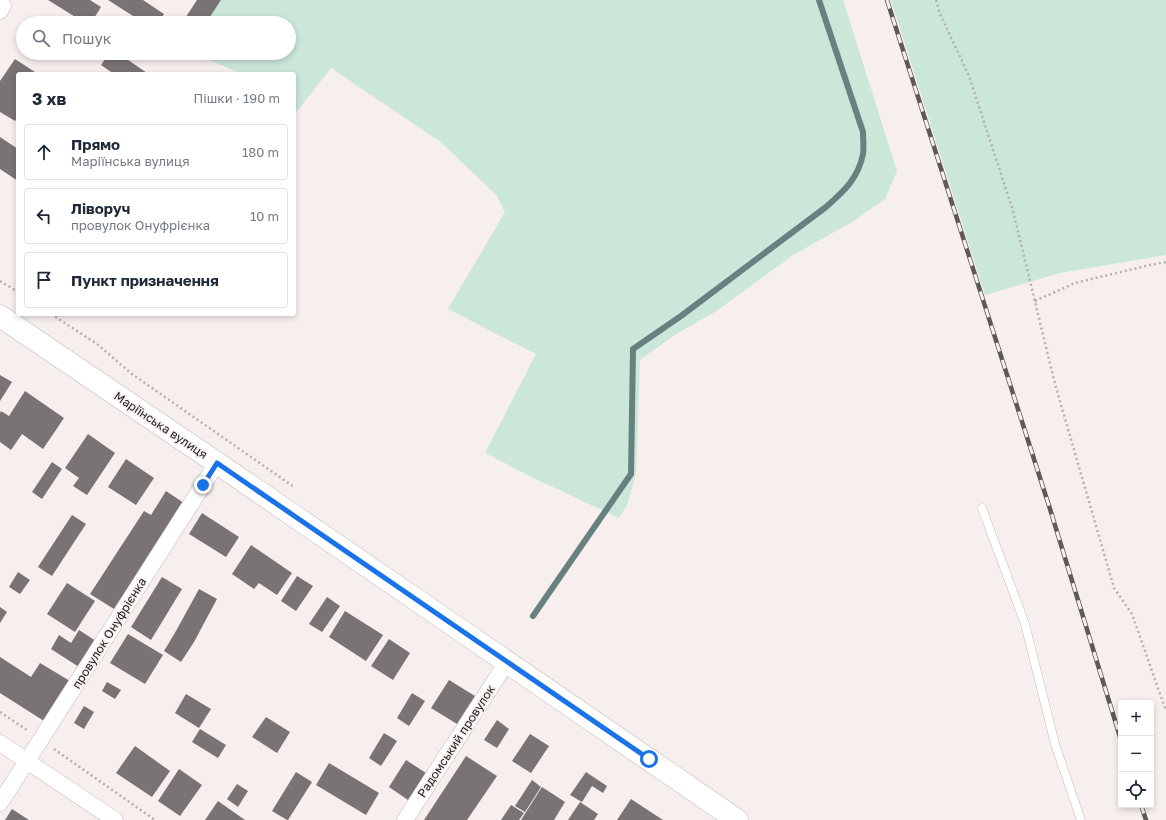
<!DOCTYPE html>
<html lang="uk">
<meta charset="utf-8">
<style>
:root{--surface:#fff;--page:#f6f6f7;--text:#1f2937;--muted:#747a83;--line:#e0e1e3}
body{margin:0;font-family:"Golos Text",sans-serif;background:var(--page);color:var(--text)}
.controls{position:absolute;right:12px;bottom:12px;display:grid;overflow:hidden;border-radius:4px;box-shadow:0 2px 6px #0003}
.controls button{width:36px;height:36px;display:grid;place-items:center;padding:0;border:0;border-bottom:1px solid var(--line);background:var(--surface);color:var(--text);font:20px sans-serif}
.stop{position:absolute;width:12px;height:12px;margin:-9px;border:3px solid #1a73e8;border-radius:50%;background:#fff}
.stop.end{background:#1a73e8;border-color:#fff;box-shadow:0 1px 4px #0008}
.list{margin:0;padding:0;list-style:none}
h2{display:flex;justify-content:space-between;align-items:center;height:52px;margin:0;padding:0 16px;font-size:17px}
h2 small{font-size:13px;font-weight:400;color:var(--muted)}
.list li{display:grid;grid-template-columns:26px 1fr auto;gap:12px;align-items:center;box-sizing:border-box;height:56px;margin:0 8px 8px;padding:0 8px;border:1px solid var(--line);border-radius:4px}
.list b{display:block;font-size:15px;white-space:nowrap}
.list p{margin:0;font-size:13px;white-space:nowrap;color:var(--muted)}
.list em{font-size:13px;font-style:normal;color:var(--muted)}
.icon{flex:none;width:22px;height:22px;fill:none;stroke:currentColor;stroke-width:2;stroke-linecap:round;stroke-linejoin:round}
.map{position:relative;flex:none;width:1166px;height:820px;overflow:hidden}
.search{position:absolute;background:var(--surface);box-shadow:0 2px 6px #0003;left:16px;top:16px;width:280px;height:44px;display:flex;align-items:center;gap:10px;box-sizing:border-box;padding:0 14px;border-radius:22px;color:var(--muted);font-size:15px}
.panel{position:absolute;background:var(--surface);box-shadow:0 2px 6px #0003;left:16px;top:72px;width:280px;height:244px;border-radius:4px}
.map>svg:first-child{display:block}
</style>
<div class="map">
<svg width="1166" height="820" viewBox="0 0 1166 820">
<rect width="100%" height="100%" fill="#f6efed"/>
<g fill="#cae7d9">
<polygon points="221,0 843,0 897,171 885,199 852,222 793,255 715,312 676,334 640,360 636,473 628,503 619,518 538,480 485,453 536,354 448,309 505,212 497,196 442,143 331,68 294,115 294,74 242,74 193,53 289,53 289,23 206,23"/>
<polygon points="891,0 1166,0 1166,255 1060,273 985,295"/>
</g>
<g fill="none" stroke-linecap="round" stroke-linejoin="round">
<path stroke="#678181" stroke-width="6" d="M 533,616 L 631,474 L 633,349 L 681,316 L 826,207 C 844,191 858,179 863,154 C 864,147 863,139 863,132 L 819,0"/>
</g>
<g fill="#7a7373">
<polygon points="48,0 90,0 101,7 91,23 85,23"/>
<polygon points="108,0 143,0 164,14 159,23 144,23"/>
<polygon points="197,0 221,0 206,23 182,23"/>
<polygon points="109,53 118,53 147,73 146,74 114,74 101,65"/>
<polygon points="15,59 38,74 18,74 18,116 15,121 0,112 0,81"/>
<polygon points="0,137 18,149 18,181 0,169"/>
<polygon points="0,375 12,382 0,401"/>
<polygon points="25,391 64,418 43,449 22,434 11,450 0,442 0,413 1,411 9,416"/>
<polygon points="88,434 115,453 87,495 73,486 79,478 65,468"/>
<polygon points="126,459 154,478 136,505 108,487"/>
<polygon points="52,462 62,469 42,499 32,492"/>
<polygon points="166,491 184,503 114,609 90,594 144,511 151,515"/>
<polygon points="202,513 239,537 226,557 189,534"/>
<polygon points="72,515 86,524 52,576 38,567"/>
<polygon points="251,545 292,573 277,595 259,583 254,589 232,574"/>
<polygon points="18,572 30,580 20,594 9,587"/>
<polygon points="297,576 313,586 296,611 281,601"/>
<polygon points="162,577 182,589 151,640 131,627"/>
<polygon points="67,583 95,601 75,632 47,614"/>
<polygon points="199,589 217,599 194,642 181,662 164,651 176,631"/>
<polygon points="327,597 340,606 322,632 309,624"/>
<polygon points="0,607 7,612 0,623"/>
<polygon points="345,611 383,635 366,661 329,637"/>
<polygon points="79,630 96,641 79,667 51,649 59,635 71,643"/>
<polygon points="128,634 163,655 145,684 110,663"/>
<polygon points="389,639 410,653 393,680 371,666"/>
<polygon points="0,657 31,677 40,663 70,681 44,721 0,693"/>
<polygon points="449,680 475,696 457,724 431,708"/>
<polygon points="107,682 121,690 115,699 102,691"/>
<polygon points="412,693 425,701 409,726 397,718"/>
<polygon points="186,694 211,709 199,728 175,713"/>
<polygon points="84,706 94,712 84,729 74,723"/>
<polygon points="266,717 290,732 277,753 252,737"/>
<polygon points="497,720 509,729 497,748 484,740"/>
<polygon points="200,729 226,745 218,758 192,742"/>
<polygon points="384,733 397,741 381,766 369,758"/>
<polygon points="530,734 549,746 531,773 512,761"/>
<polygon points="135,746 170,771 152,797 116,773"/>
<polygon points="466,756 497,776 467,820 424,820"/>
<polygon points="406,760 426,773 408,800 389,787"/>
<polygon points="329,763 379,793 366,815 316,785"/>
<polygon points="179,769 202,785 180,816 158,801"/>
<polygon points="296,772 312,782 288,820 287,820 272,811"/>
<polygon points="586,772 607,786 603,793 592,786 582,802 570,795"/>
<polygon points="532,780 541,787 525,812 515,806"/>
<polygon points="237,784 248,791 238,807 227,799"/>
<polygon points="542,787 565,802 554,820 521,820"/>
<polygon points="631,799 663,820 617,820"/>
<polygon points="218,801 245,820 205,820"/>
<polygon points="580,802 598,814 594,820 568,820"/>
<polygon points="511,805 524,813 519,820 501,820"/>
<polygon points="12,809 29,820 5,820"/>
</g>
<g fill="none" stroke-linecap="round" stroke-linejoin="round">
<defs>
<polyline id="lane" points="982,508 1025,624 1055,744 1081,820"/>
<g id="street">
<polyline points="0,11 3,6"/>
<polyline points="0,743 115,820"/>
<polyline points="0,803 27,761 217,463"/>
<polyline points="405,820 507,662"/>
</g>
<polyline id="secondary" points="0,316 217,463 737,820"/>
</defs>
<use href="#lane" stroke="#c0bab8" stroke-width="9"/>
<use href="#street" stroke="#c0bab8" stroke-width="17"/>
<use href="#secondary" stroke="#c0bab8" stroke-width="23"/>
<g stroke="#b5afae" stroke-width="2.5" stroke-dasharray="2 3" stroke-linecap="butt">
<polyline points="936,0 940,14 969,76 1013,211 1055,384 1114,588 1132,614 1166,711"/>
<polyline points="0,281 18,292"/>
<polyline points="1035,301 1075,283 1150,265 1166,262"/>
<polyline points="51,314 97,344 132,374 294,487"/>
<polyline points="0,712 27,730"/>
<polyline points="54,749 155,820"/>
</g>
<use href="#lane" stroke="#fff" stroke-width="8"/>
<use href="#street" stroke="#fff" stroke-width="16"/>
<use href="#secondary" stroke="#fff" stroke-width="22"/>
<defs>
<g id="rail">
<polyline points="887,0 1050,509 1121,740"/>
<polyline points="1141,805 1146,820"/>
</g>
</defs>
<use href="#rail" stroke="#5d5957" stroke-width="4.5"/>
<use href="#rail" stroke="#f6efed" stroke-width="3" stroke-dasharray="9" stroke-linecap="butt"/>
</g>
<g fill="none" stroke-linecap="round" stroke-linejoin="round">
<polyline stroke="#1a73e8" stroke-width="5" points="203,485 217,463 649,759"/>
</g>
<g text-anchor="middle" dominant-baseline="central" stroke-width="3" stroke-linejoin="round" paint-order="stroke">
<g font-size="12" fill="#211e1d" stroke="#f6efed">
<text transform="translate(161 425) rotate(34)">Маріїнська вулиця</text>
<text transform="translate(109 633) rotate(-58)">провулок Онуфрієнка</text>
<text transform="translate(456 741) rotate(-57)">Радомський провулок</text>
</g>
</g>
</svg>
<div class="controls">
<button>+</button>
<button>−</button>
<button><svg class="icon" aria-label="locate" viewBox="0 0 24 24"><circle cx="12" cy="12" r="6"/><path d="M12 2v4M12 18v4M2 12h4M18 12h4"/></svg></button>
</div>
<div class="stop" style="left:649px;top:759px"></div>
<div class="stop end" style="left:203px;top:485px"></div>
<div class="search"><svg class="icon" aria-label="search" viewBox="0 0 24 24"><circle cx="10" cy="10" r="6"/><path d="M15 15l6 6"/></svg>Пошук</div>
<section class="panel">
<h2>3 хв<small>Пішки · 190 m</small></h2>
<ul class="list">
<li><svg class="icon" aria-label="ahead" viewBox="0 0 24 24"><path d="M12 20V5M6 11l6-6 6 6"/></svg><div><b>Прямо</b><p>Маріїнська вулиця</p></div><em>180 m</em></li>
<li><svg class="icon" aria-label="left" viewBox="0 0 24 24"><path d="M17 20v-9H6M10 6l-5 5 5 5"/></svg><div><b>Ліворуч</b><p>провулок Онуфрієнка</p></div><em>10 m</em></li>
<li><svg class="icon" aria-label="arrive" viewBox="0 0 24 24"><path d="M6 21V4h12l-3 4 3 4H6"/></svg><div><b>Пункт призначення</b></div></li>
</ul>
</section>
</div>
